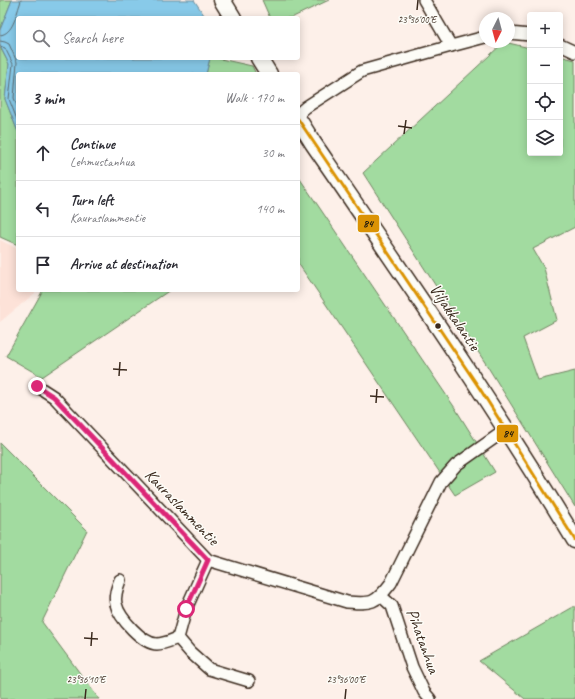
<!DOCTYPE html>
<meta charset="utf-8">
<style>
:root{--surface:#fff;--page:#f7f7f7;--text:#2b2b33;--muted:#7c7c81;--line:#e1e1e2}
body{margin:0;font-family:Caveat,sans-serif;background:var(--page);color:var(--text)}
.controls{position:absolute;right:12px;top:12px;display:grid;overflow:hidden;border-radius:4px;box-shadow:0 2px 10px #0003}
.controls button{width:36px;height:36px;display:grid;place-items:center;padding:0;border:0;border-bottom:1px solid var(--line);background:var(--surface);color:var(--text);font:20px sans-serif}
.compass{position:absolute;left:479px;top:12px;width:36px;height:36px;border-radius:50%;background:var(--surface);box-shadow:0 2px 10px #0003;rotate:186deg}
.stop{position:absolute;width:12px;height:12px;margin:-9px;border:3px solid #db2777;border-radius:50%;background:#fff}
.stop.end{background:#db2777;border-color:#fff;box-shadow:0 1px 4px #0008}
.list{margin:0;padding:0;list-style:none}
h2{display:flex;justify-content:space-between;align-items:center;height:52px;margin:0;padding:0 16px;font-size:17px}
h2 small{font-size:13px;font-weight:400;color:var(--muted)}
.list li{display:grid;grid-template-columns:26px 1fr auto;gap:12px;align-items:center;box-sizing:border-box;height:56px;padding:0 16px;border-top:1px solid var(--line)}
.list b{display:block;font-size:15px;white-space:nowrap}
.list p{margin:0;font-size:13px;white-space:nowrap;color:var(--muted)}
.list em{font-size:13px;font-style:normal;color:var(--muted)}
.icon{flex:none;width:22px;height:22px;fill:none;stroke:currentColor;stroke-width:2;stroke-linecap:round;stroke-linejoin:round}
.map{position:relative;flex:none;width:575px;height:699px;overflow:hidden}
.search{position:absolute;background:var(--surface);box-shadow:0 2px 10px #0003;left:16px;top:16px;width:284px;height:44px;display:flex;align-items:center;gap:10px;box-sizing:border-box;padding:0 14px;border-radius:4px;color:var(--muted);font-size:15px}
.panel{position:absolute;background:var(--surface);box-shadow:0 2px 10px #0003;left:16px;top:72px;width:284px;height:220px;border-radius:4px}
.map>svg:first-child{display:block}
</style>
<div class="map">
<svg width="575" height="699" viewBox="0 0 575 699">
<rect width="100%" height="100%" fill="#fdf0e9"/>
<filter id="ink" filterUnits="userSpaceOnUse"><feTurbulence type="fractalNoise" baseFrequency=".025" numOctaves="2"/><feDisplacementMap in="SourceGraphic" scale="8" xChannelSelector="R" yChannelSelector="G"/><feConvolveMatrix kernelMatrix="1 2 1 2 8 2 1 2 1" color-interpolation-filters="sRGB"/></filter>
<g filter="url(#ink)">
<polygon fill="#fde2d8" points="0,240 18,249 18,290 35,290 35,293 0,322"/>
<g fill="#a2dba0" stroke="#6e825f">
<polygon points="0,0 12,0 0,30"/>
<polygon points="262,0 329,0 291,18 270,18"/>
<polygon points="504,42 530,48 530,153 560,153 560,56 575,60 575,227 533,249 544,268 557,320 523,338 538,380 575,371 575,507 486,364 363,173"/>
<polygon points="0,47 9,64 5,99 18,132 18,245 0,237 0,187 1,185 0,182"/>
<polygon points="210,58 216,58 252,66 256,74 206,74"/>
<polygon points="298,176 455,408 495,472 455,495 298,263"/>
<polygon points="43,290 170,290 42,377 6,356"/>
<polygon points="0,443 87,530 42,622 99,699 0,699"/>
<polygon points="575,606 575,699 525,699 479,661"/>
</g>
<polygon fill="#88cae9" stroke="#698a98" points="12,0 194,0 206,18 18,18 18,58 210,58 206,74 18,74 18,132 5,99 9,64 0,46 0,30"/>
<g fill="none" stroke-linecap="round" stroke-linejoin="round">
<g stroke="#5a6a6f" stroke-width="1">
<path d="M 0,35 C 13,34 16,15 20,4 L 21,0"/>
<polyline points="0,41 5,42 9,44 17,62 14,98 18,108"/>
<polyline points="0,46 5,48 13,64 9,99 18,122"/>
</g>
<defs>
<g id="street">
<polyline points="424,0 451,46"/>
<polyline points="509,33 530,35"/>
<polyline points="560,45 575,52"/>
<polyline points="298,114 306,107 362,71 451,46 485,37"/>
<path d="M 37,386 L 54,397 L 208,560 L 347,602 C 372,604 375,604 391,583 L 441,482 L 456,465 L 507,429"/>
<polyline points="208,560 186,609 178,638 190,652 209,669 249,681"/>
<path d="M 120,580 C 117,588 114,596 116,604 C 119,618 143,644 157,644 C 164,644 172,640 178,638"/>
<polyline points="381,596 392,606 412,667 424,692 430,699"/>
</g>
<g id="secondary">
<polyline points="222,0 233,18"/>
<polyline points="259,58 269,74"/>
<path d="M 298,119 L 313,143 C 403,274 493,404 575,540"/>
</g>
</defs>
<use href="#street" stroke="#3b2a1e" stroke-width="14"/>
<use href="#secondary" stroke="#3b2a1e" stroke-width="19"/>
<use href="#street" stroke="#fdfcf7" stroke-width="11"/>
<use href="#secondary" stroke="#fdfcf7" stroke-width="16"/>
<defs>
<polyline id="bus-1" points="298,119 480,389 575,540"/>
</defs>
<use href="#bus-1" stroke="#fdfcf7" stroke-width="6"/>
<use href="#bus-1" stroke="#db9304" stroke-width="3"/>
</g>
</g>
<g fill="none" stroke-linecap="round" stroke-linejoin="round" filter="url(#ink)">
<polyline stroke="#db2777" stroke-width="5" points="37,386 54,397 208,560 186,609"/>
</g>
<path fill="none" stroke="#3b2a1e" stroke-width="1.5" d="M 417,10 L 418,0M 398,126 L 412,128M 404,134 L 406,120M 113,369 L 127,370M 119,376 L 120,362M 370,396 L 384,397M 376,403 L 377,389M 84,638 L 98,639M 91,646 L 92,632M 85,699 L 86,689M 345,699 L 346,689"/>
<circle fill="#3b2a1e" stroke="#fdfcf7" stroke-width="1.5" cx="438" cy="326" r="3.5"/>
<g text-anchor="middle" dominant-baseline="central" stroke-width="3" stroke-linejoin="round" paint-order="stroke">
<g font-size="17" fill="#3b2a1e" stroke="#fdfcf7">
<text transform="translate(455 317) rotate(56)">Viljakkalantie</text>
<text transform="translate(182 507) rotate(46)">Kauraslammentie</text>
<text transform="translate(423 641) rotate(70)">Pihatanhua</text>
</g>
</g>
<g font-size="10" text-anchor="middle" fill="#3b2a1e" stroke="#fdfcf7" stroke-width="3" stroke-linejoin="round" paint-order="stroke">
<text x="417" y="23">23°36'00"E</text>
<text x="86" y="683">23°36'10"E</text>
<text x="346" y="683">23°36'00"E</text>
</g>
<g stroke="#fdfcf7" stroke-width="1.5">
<rect x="357" y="214" width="23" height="19" rx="4" fill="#db9304"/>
<rect x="496" y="424" width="23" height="19" rx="4" fill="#db9304"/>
</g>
<g font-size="11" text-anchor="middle" font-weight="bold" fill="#111">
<text x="368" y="227">84</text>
<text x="508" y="437">84</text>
</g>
</svg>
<div class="controls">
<button>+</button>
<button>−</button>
<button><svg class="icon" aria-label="locate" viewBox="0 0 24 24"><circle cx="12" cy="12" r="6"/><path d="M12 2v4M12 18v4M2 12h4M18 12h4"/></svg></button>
<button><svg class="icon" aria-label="layers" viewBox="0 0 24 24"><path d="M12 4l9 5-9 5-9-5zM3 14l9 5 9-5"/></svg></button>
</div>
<svg class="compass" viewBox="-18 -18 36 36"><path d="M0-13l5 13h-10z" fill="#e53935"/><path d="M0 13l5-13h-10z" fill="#7c7c81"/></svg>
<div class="stop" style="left:186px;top:609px"></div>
<div class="stop end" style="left:37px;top:386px"></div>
<div class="search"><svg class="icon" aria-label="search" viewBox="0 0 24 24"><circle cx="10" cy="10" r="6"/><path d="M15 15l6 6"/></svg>Search here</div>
<section class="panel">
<h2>3 min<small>Walk · 170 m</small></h2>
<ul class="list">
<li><svg class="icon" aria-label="ahead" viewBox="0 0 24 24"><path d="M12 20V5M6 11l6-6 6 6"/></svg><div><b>Continue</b><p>Lehmustanhua</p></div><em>30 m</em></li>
<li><svg class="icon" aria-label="left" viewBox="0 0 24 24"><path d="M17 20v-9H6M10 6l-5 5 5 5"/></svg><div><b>Turn left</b><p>Kauraslammentie</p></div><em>140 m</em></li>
<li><svg class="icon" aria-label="arrive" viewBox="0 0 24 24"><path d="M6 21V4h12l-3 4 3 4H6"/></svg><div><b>Arrive at destination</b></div></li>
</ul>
</section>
</div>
